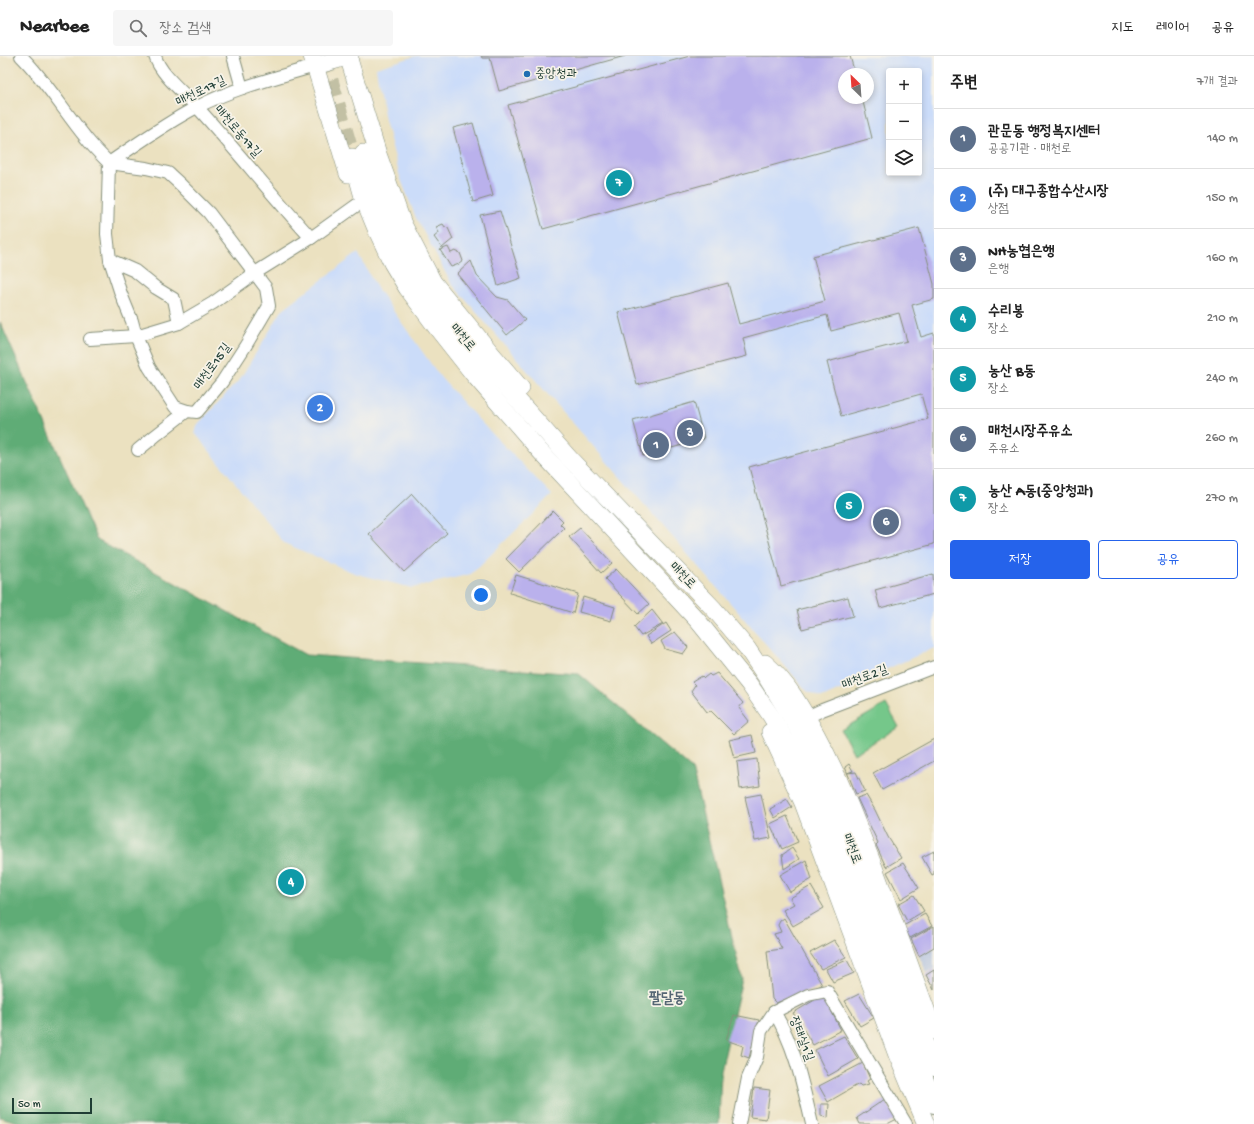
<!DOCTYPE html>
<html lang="ko">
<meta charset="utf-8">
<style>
:root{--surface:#fff;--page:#f6f6f6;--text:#222;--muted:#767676;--line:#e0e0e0;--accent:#2563eb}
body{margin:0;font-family:"Gochi Hand","Poor Story",sans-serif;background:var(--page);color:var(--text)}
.controls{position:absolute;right:12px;top:12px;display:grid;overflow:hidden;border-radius:4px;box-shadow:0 2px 6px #0003}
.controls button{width:36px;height:36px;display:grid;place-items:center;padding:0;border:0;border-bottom:1px solid var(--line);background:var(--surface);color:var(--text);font:20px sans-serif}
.compass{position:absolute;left:838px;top:12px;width:36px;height:36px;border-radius:50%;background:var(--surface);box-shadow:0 2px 6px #0003;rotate:335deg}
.scale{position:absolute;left:12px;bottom:10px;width:80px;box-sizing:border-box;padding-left:4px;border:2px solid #1f3d34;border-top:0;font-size:11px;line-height:14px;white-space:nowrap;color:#1f3d34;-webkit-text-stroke:3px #f7f3e8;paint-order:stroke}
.you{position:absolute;left:481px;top:539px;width:14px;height:14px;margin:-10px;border:3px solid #fff;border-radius:50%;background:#1a73e8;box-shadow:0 0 0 6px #1a73e833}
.badge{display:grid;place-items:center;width:26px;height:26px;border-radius:50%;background:var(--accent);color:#fff;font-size:13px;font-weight:700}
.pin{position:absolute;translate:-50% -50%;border:2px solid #fff;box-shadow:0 1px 4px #0006}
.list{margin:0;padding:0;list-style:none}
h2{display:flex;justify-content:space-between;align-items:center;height:52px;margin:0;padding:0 16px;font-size:17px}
h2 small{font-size:13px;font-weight:400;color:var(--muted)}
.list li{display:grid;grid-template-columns:26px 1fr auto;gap:12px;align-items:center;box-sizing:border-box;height:60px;padding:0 16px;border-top:1px solid var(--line)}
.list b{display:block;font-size:15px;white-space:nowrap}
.list p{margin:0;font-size:13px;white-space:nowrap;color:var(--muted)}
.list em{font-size:13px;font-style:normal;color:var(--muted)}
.actions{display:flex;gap:8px;padding:12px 16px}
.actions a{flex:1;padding:9px 0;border:1px solid var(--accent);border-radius:4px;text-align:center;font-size:14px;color:var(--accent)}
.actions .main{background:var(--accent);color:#fff}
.icon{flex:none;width:22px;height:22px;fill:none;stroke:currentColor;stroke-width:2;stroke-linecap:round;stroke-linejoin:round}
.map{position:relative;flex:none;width:934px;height:1068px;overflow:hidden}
header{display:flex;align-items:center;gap:24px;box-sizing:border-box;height:56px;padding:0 20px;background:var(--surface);border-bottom:1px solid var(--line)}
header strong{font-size:19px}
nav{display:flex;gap:22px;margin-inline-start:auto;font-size:14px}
.search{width:280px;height:36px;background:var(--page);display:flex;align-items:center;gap:10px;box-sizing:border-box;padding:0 14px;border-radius:4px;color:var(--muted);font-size:15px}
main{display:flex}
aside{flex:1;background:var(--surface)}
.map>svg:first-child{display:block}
</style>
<header>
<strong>Nearbee</strong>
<div class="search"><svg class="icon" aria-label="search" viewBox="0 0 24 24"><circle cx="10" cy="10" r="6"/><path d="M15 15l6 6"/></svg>장소 검색</div>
<nav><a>지도</a><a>레이어</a><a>공유</a></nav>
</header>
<main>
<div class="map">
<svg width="934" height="1068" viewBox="0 0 934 1068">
<rect width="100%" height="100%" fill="#f7f3e8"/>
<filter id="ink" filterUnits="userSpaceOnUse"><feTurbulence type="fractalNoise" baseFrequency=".025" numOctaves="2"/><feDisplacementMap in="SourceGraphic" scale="8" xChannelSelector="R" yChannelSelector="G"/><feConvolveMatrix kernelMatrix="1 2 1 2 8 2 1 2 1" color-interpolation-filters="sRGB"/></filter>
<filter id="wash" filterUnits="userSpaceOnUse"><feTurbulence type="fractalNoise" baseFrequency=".012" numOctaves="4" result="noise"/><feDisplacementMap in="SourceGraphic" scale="16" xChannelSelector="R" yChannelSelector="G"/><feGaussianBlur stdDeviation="0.9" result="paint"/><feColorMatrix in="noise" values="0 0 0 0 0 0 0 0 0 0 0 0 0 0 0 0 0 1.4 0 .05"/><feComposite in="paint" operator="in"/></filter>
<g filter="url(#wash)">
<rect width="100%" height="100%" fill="#ebe1c0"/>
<g fill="#cbdcf9" fill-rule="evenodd">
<path d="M 416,0 L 934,0 L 934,592 L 822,642 L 807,635 L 517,303 L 451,227 L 416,162 L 400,121 L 385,64 L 376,12 ZM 889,15 L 919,15 L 919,117 L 889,117 ZM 844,18 L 868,18 L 868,42 L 844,42 Z"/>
<polygon points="358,197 377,232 441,322 478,363 552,439 471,518 412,532 354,517 284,487 195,377 198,368 240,323 283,253"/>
</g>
<polygon fill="#b7c5de" points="934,892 934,913 927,917 919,900"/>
<polygon fill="#74c78a" stroke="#4a825f" points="886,648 899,671 854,698 841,674"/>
<polygon fill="#5fac76" stroke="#3f7455" points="0,266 97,484 306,599 579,618 692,713 742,923 721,1015 719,1068 24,1068 0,1061"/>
<g id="blocks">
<g fill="#bab1ec">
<polygon points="481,0 625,0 499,35 490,2 482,2"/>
<polygon points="690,0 850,0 855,18 844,18 844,42 862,42 872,82 543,173 508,49"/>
<polygon points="473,67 493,140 473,146 453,72"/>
<polygon points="500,155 521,222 498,230 480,159"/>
<polygon points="443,168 445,171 448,172 453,183 442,192 434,181 439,177 436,171"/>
<polygon points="919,172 934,228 934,243 912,249 921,281 934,277 934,488 781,530 749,411 928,363 921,338 841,360 827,306 907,285 899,257 831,275 827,259 743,282 747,300 637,329 618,256 728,227 739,268 825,245 813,200"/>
<polygon points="448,191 451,197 455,195 460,197 463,205 459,208 451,211 440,194"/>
<polygon points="471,205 477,220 497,241 508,244 525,264 507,279 457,218"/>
<polygon points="694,346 704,383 643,400 633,364"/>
<polygon points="412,438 447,477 404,516 369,478"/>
<polygon points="553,455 563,465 560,468 564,472 519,516 506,503"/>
<polygon points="580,472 612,507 601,517 569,481"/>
<polygon points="616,513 649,548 638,558 605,523"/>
<polygon points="933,518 934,538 880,552 875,534"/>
<polygon points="516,519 578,538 573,557 510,537"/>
<polygon points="583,541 615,551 611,565 579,556"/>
<polygon points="848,541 853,560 802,573 797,554"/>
<polygon points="652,554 663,568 641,580 634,571"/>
<polygon points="666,567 671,575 651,588 646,580"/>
<polygon points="675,576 688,591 683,598 665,593 661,585"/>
<polygon points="717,617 743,647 739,652 749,665 734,678 711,655 707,656 691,635 695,629 692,626 702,620 704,622 709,618 711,620"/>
<polygon points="752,679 756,697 734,702 729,684"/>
<polygon points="934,683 934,705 882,734 873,717"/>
<polygon points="757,703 760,730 740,733 737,706"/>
<polygon points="849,708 853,715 847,717 856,716 865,735 856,738 845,711"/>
<polygon points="761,738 771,782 755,785 745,741"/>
<polygon points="866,739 875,754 888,781 901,802 886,811 876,789 878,787 857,742"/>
<polygon points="787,743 792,751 775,762 770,753"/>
<polygon points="787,760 798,786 782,793 770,768"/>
<polygon points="792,792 799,803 784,813 782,799"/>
<polygon points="934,795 934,818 932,819 922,801"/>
<polygon points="806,804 812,823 790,836 780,819"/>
<polygon points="903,807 919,832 901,843 887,816"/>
<polygon points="811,830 824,852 793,870 783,854 794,848 790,842"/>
<polygon points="914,839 924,855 907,865 898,848"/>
<polygon points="925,858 932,870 910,882 903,870"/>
<polygon points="784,862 822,929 776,947 772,943 767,895 782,893 774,878 781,876 778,869 780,865"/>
<polygon points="934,870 934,891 919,900 911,883"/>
<polygon points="834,884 846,901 821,913 810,897"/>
<polygon points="847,904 854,917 833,926 826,913"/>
<polygon points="934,914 934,934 926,919"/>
<polygon points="859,938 874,962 860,970 845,945"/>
<polygon points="823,939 841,974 813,989 793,957"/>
<polygon points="734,959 759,964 749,1002 741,999 743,990 726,984"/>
<polygon points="844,980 858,1003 828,1020 815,994"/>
<polygon points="863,1007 870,1023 867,1025 869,1028 861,1030 859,1028 828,1046 819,1030"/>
<polygon points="754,1032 770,1034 766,1063 750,1061"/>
<polygon points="885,1043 897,1063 887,1068 860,1068 857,1062"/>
<polygon points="821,1048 829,1048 828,1062 821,1060"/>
</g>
</g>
</g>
<g filter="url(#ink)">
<use href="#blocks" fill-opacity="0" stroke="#858f7a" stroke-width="1"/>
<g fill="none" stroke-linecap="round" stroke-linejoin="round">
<polyline stroke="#c2c0a4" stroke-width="17" stroke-dasharray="17 8" stroke-linecap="butt" points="323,0 352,101"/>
<defs>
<g id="minor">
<path d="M 21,0 C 46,25 64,55 86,82 C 93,91 101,99 109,107 L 107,178 L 110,204 L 121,238 L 132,265 L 136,280 L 149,311 L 175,351 L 187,355"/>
<path d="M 155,0 C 160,18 184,37 197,51 C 236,94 272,139 311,182"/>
<polyline points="233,0 242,32"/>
<polyline points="109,107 146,112 168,117 181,129 209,157 266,232 269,250 246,289 222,326 197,356 187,355 155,380 138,394"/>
<path d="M 109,107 C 137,88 166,67 197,51 C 234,32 275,22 315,10"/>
<polyline points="110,204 135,215 156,232 174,243 179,267"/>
<polyline points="90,283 136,280 179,267 213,247 255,217 311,182 357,149"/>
<polyline points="807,661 822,654 934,611"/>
<path d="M 774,956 C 795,989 803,1030 812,1068"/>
<polyline points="739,1068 748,1022 757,1001 761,975 774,956 808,939 827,935 906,1068"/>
</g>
<g id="secondary">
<polyline points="312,0 348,118"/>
<polyline points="348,0 378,98 403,168 433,226 491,297 521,332"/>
<polyline points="315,10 350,0"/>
<polyline points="363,97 379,144 396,181 419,226 453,271 570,403 714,553 747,592 767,622 799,674 822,719 925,990"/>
<polyline points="352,101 363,141 377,175 392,207 407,232 436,271 474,319 540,395 698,565 749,628 771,660 798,704 819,753 911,996"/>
<path d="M 765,607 C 788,627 802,652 816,678 C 839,720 855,762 872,806 C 893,862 913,918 934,975"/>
<polyline points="770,676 803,747 897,999 926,1068"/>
</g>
<g id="trunk">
<polyline points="925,990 934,1010"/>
<polyline points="911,996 934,1047"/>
</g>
</defs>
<use href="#minor" stroke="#858f7a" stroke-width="14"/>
<use href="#secondary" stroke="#858f7a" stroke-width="18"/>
<use href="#trunk" stroke="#858f7a" stroke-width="22"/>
<use href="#minor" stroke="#fff" stroke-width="12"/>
<use href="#secondary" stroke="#fff" stroke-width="17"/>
<use href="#trunk" stroke="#fff" stroke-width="20"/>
</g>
</g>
<circle fill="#1f6fb2" stroke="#f7f3e8" stroke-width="1.5" cx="527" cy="18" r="4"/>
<g text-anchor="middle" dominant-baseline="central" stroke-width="3.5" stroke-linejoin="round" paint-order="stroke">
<g font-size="13" fill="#1f3d34" stroke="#f7f3e8" text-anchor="start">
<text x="535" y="18">중앙청과</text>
</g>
<g font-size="13" fill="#1f3d34" stroke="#f7f3e8">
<text transform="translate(201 36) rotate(-26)">매천로17길</text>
<text transform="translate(237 76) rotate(49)">매천로동17길</text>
<text transform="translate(462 282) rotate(50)">매천로</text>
<text transform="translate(213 311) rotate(-54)">매천로15길</text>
<text transform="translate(682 520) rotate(46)">매천로</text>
<text transform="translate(865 622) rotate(-21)">매천로2길</text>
<text transform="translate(851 793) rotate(69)">매천로</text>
<text transform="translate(801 983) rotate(69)">장태실1길</text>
</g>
<g font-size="15" font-weight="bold" fill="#556674" stroke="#f7f3e8">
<text x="667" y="943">팔달동</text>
</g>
</g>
</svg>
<div class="controls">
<button>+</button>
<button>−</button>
<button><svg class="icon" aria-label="layers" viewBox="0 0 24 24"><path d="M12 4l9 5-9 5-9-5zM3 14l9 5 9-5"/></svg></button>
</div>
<svg class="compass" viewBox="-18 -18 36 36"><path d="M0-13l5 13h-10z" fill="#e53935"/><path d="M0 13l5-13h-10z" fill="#767676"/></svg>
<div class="scale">50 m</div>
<div class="you"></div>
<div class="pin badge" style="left:656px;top:389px;background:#5c6f8a">1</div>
<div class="pin badge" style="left:320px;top:352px;background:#3f7fe0">2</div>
<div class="pin badge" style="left:690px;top:377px;background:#5c6f8a">3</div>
<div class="pin badge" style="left:291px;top:826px;background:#0f9aa8">4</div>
<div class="pin badge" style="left:849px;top:450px;background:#0f9aa8">5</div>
<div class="pin badge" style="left:886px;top:466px;background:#5c6f8a">6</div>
<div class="pin badge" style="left:619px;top:127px;background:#0f9aa8">7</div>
</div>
<aside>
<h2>주변<small>7개 결과</small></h2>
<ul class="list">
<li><span class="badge" style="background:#5c6f8a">1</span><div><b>관문동 행정복지센터</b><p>공공기관 · 매천로</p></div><em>140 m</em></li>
<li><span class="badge" style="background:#3f7fe0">2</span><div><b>(주) 대구종합수산시장</b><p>상점</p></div><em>150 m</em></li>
<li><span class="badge" style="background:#5c6f8a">3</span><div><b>NH농협은행</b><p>은행</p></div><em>160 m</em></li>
<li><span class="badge" style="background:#0f9aa8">4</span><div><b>수리봉</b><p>장소</p></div><em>210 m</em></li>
<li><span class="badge" style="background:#0f9aa8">5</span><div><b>농산 B동</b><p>장소</p></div><em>240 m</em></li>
<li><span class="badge" style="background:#5c6f8a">6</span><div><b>매천시장주유소</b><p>주유소</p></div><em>260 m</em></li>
<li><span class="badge" style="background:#0f9aa8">7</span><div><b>농산 A동(중앙청과)</b><p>장소</p></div><em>270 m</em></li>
</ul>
<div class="actions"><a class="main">저장</a><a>공유</a></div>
</aside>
</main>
